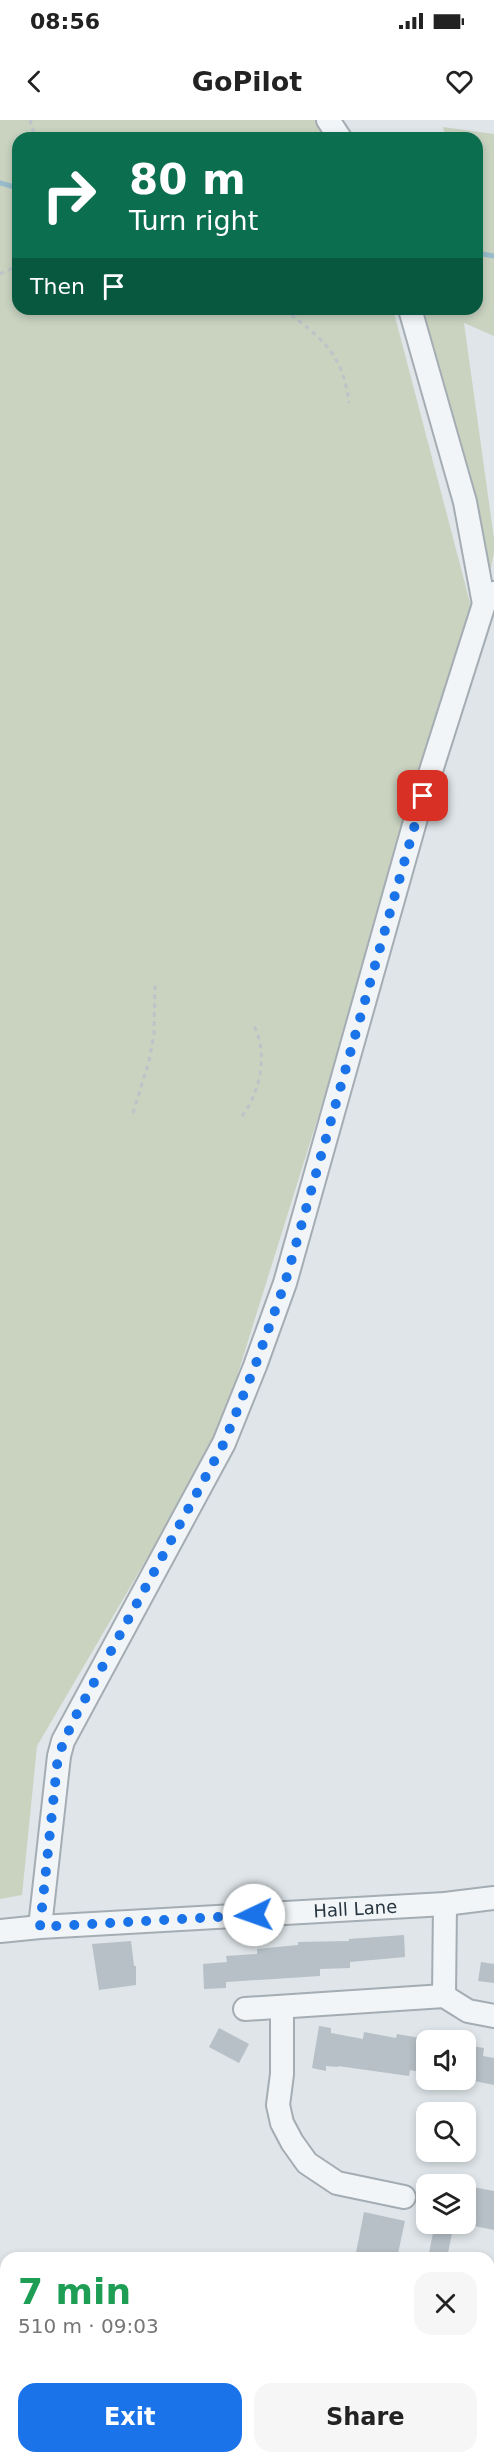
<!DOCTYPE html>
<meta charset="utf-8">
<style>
body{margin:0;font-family:"DejaVu Sans",sans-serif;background:#f6f6f6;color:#222;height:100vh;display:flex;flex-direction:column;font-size:22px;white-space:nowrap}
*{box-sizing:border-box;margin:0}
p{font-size:20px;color:#767676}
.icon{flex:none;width:33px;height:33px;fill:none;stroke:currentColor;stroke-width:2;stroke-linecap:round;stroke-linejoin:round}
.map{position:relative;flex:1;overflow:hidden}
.details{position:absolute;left:0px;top:2132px;width:495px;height:212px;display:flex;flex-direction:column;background:#fff;border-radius:18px 18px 0 0;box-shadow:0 3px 9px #0003}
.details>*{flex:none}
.banner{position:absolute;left:12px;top:12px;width:471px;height:183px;border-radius:18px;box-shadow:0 3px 9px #0003;background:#0b6e4f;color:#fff;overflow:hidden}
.controls{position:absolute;left:416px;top:1910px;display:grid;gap:12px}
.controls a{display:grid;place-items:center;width:60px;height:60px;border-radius:12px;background:#fff;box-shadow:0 3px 9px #0003;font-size:30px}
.pin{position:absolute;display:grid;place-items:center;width:51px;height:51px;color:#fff;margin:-26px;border-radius:12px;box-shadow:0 3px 9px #0006}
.me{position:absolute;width:66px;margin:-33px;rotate:267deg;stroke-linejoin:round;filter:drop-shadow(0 0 4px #0008)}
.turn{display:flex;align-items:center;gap:21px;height:126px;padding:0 18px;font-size:27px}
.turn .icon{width:78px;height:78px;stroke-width:2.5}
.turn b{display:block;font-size:42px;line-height:51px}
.then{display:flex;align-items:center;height:57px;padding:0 18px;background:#0003;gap:12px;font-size:22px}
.round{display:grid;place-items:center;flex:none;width:63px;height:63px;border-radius:18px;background:#f6f6f6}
.head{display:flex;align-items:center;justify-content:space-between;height:102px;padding:0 18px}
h1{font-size:36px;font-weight:600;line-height:45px;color:#1e9e55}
.cta{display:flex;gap:12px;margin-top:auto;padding:12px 18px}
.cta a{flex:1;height:69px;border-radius:18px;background:#1a73e8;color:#fff;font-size:24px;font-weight:600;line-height:69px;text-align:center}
.cta a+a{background:#f6f6f6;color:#222}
.status{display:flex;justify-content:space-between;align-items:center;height:42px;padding:0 30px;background:#fff;direction:ltr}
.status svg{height:16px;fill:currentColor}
header{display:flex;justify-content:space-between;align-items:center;height:78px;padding:0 18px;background:#fff;font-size:27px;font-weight:600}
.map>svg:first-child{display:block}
.green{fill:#c9d3c0}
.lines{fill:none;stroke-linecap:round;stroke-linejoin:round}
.stream{stroke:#99bcca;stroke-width:5}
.building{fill:#b6c0c6}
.minor-casing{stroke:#a4adb3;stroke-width:26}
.path{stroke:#bdc3c8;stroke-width:3;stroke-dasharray:4.5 4.5;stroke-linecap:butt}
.minor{stroke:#f2f5f7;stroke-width:22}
.route{stroke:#1a73e8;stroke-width:10;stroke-dasharray:0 18}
.labels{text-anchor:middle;stroke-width:4.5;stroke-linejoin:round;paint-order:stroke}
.street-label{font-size:18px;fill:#273641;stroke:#eff4f6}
</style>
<div class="status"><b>08:56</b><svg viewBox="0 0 49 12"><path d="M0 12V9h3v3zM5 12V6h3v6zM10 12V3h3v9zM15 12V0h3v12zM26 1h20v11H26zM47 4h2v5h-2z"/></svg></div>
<header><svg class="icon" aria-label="back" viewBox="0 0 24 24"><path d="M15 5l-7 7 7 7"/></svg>GoPilot<svg class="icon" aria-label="heart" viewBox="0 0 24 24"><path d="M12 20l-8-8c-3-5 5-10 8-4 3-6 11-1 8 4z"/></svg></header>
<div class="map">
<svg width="494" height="2342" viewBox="0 0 494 2342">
<rect width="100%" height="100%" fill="#dfe5e9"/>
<path class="green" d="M 0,0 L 327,0 L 335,18 L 18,18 L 18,189 L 393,189 L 474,498 L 218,1317 L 37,1626 L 22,1775 L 0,1779 Z
M 443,7 L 494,14 L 494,216 L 464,203 L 494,419 L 494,432 L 484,484 L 408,189 L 477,189 L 477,18 L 446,18 Z"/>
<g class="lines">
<path class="stream" d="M 0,63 L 18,68
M 477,133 L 494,136"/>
</g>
<path class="building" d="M 404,1815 L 405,1837 L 350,1842 L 350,1848 L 320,1849 L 320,1856 L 226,1862 L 226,1868 L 204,1869 L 203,1844 L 227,1842 L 226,1836 L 257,1834 L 257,1829 L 298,1825 L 298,1822 L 349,1821 L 349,1819 Z
M 131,1821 L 134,1846 L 136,1846 L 136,1865 L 99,1870 L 92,1824 Z
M 481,1842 L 494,1844 L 494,1863 L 478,1861 Z
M 319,1906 L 331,1908 L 331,1913 L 363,1919 L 364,1912 L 396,1918 L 397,1914 L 426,1919 L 426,1953 L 410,1950 L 409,1956 L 338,1946 L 338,1947 L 326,1946 L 326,1951 L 312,1948 Z
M 219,1908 L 249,1924 L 239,1943 L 209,1927 Z
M 465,1925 L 484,1928 L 483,1936 L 494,1938 L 494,1965 L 465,1959 Z
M 467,2066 L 494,2071 L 494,2110 L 465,2104 Z
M 364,2092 L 405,2101 L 397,2138 L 355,2138 Z
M 435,2103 L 454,2103 L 447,2138 L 428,2138 Z"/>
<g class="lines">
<defs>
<g id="minor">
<path d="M 328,0 L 340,18"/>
<path d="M 410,189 L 465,382 L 484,484"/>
<path d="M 40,1807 L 59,1636 L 63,1621 L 224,1323 L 255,1246 L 285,1163 L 416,698 L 484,484 L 494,473"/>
<path id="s1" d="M 0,1811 L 40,1807 L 445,1784 L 494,1778"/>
<path d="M 444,1876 L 445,1784"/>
<path d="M 282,1887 L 282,1954 L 278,1985 L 282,2003 L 292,2022 L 307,2043 L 337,2063 L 404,2077"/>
<path d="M 245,1889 L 444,1876 L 468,1891 L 494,1896"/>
</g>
</defs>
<use href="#minor" class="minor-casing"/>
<path class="path" d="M 31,0 L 30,6 L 39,18
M 0,154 L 18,146
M 284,189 C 322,219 343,233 349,283
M 133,993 L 149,941 L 154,914 L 155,865
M 242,996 C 261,971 268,933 254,906"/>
<use href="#minor" class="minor"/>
</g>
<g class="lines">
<path class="route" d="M 254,1795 L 40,1807 L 58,1636 L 73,1601 L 224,1323 L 255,1246 L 285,1163 L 423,676"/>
</g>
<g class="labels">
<g class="street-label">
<text dy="6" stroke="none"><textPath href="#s1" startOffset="356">Hall Lane</textPath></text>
</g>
</g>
</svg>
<div class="controls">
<a><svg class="icon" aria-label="sound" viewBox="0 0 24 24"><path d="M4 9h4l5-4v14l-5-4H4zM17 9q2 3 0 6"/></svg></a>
<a><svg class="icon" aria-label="search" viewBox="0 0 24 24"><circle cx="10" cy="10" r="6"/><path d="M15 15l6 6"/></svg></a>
<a><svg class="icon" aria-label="layers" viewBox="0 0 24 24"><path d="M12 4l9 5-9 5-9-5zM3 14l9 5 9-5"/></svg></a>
</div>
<div class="pin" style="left:423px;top:676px;background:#d93025"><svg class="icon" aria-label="arrive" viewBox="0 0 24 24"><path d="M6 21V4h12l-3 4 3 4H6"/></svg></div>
<svg class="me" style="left:254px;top:1795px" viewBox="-20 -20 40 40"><circle r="19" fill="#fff"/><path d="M0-13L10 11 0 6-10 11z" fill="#1a73e8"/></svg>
<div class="banner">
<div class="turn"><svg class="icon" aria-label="right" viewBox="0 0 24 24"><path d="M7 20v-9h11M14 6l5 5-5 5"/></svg><div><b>80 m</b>Turn right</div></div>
<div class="then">Then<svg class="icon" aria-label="arrive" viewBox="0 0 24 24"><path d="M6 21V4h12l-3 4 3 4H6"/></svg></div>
</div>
<section class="details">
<div class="head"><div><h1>7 min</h1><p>510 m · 09:03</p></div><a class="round"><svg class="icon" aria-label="close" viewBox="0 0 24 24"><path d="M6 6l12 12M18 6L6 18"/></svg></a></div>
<div class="cta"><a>Exit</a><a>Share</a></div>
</section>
</div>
